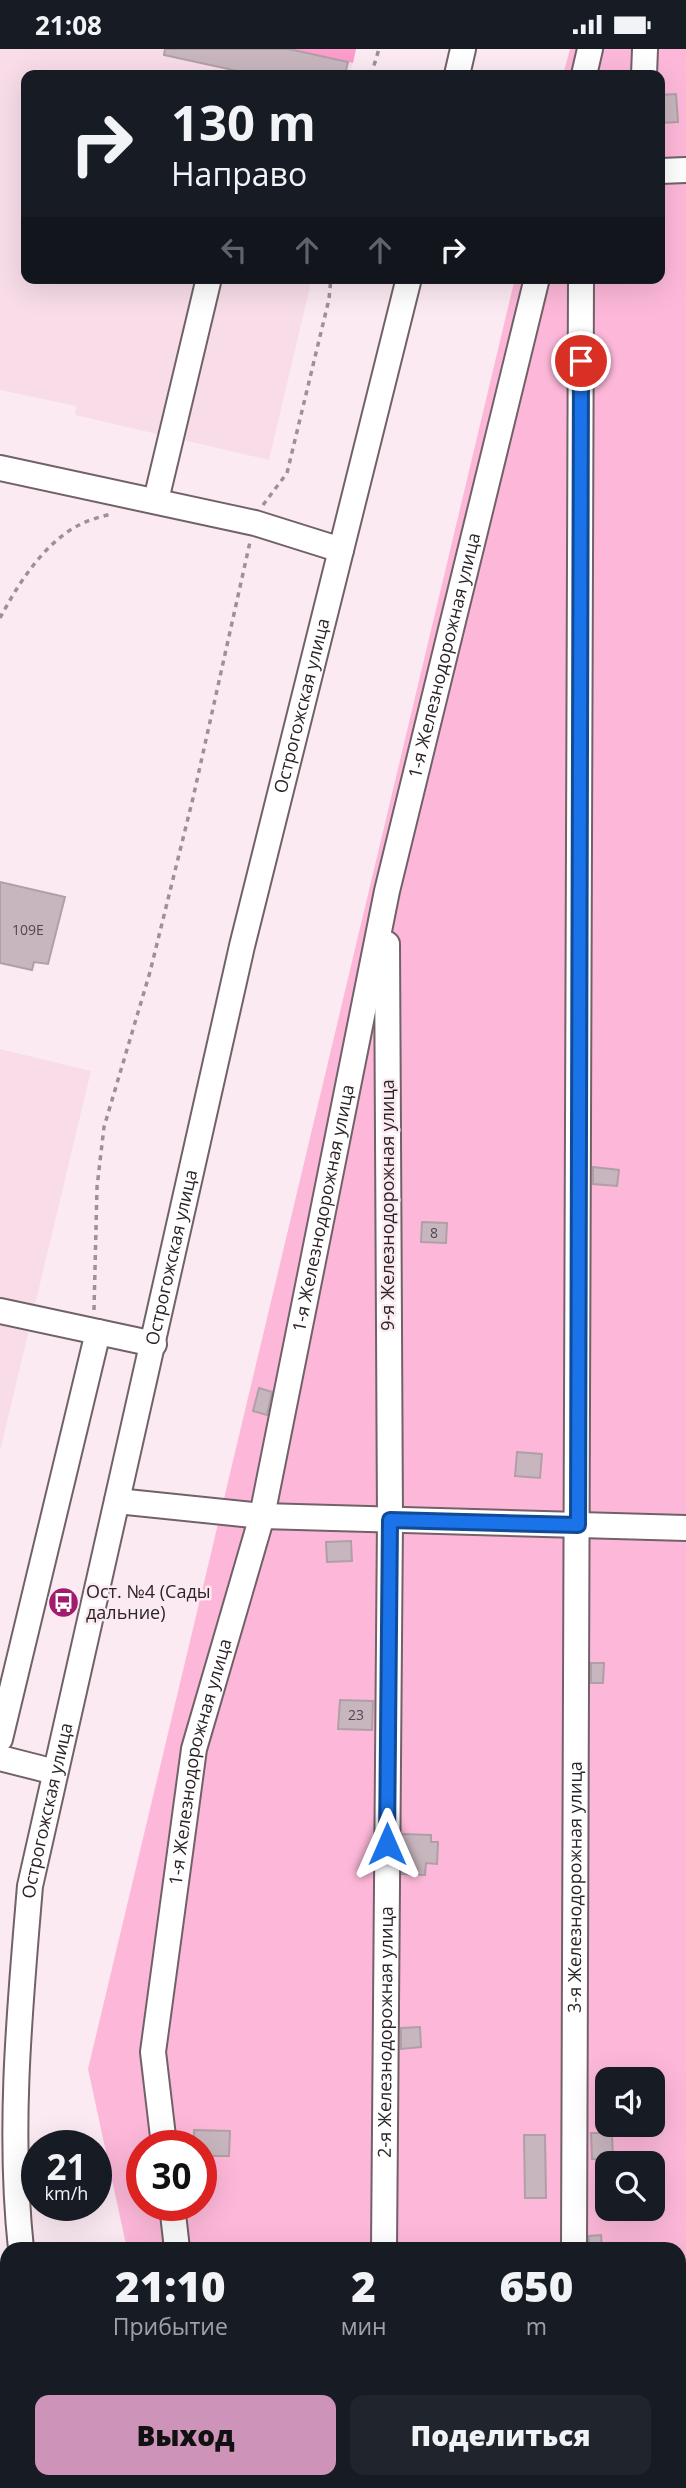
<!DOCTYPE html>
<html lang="ru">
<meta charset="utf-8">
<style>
body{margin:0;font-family:"Open Sans",sans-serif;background:#20242c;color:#f1f3f6;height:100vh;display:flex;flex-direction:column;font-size:26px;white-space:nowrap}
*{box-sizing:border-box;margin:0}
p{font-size:23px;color:#9ea1a6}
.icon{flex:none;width:38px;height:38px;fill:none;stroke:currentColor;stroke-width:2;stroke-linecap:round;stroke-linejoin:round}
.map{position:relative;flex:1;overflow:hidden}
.side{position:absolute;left:0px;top:2193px;width:686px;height:247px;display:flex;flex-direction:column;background:#171b24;border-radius:21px 21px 0 0;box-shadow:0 7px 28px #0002}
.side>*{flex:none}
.top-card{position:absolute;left:21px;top:21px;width:644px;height:214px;border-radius:14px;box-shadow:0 7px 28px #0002;background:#171b24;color:#f1f3f6;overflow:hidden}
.tools{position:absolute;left:595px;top:2018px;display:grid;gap:14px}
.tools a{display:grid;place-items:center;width:70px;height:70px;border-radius:14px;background:#171b24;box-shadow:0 7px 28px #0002;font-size:35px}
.speed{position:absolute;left:21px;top:2081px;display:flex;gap:14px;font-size:35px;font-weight:700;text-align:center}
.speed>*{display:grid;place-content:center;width:91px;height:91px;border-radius:50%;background:#171b24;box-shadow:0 7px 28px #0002;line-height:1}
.speed small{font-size:18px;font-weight:400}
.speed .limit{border:10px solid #d22;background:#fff;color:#111}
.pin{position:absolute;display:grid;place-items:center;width:60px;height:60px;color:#fff;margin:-30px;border:4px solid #fff;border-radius:50%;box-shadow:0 2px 7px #0007}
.me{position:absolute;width:77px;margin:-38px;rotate:0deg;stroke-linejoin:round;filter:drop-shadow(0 0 5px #0008)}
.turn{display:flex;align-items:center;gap:24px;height:147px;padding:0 35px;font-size:32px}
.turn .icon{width:91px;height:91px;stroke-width:2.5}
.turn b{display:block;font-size:49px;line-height:60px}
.lanes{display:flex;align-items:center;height:66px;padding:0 35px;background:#0003;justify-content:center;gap:35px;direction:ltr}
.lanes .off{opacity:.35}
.eta{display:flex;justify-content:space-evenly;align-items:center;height:119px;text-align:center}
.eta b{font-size:42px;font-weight:800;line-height:49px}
.action{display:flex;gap:14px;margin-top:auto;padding:14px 35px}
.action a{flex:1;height:80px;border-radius:14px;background:#cd93b8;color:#111;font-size:28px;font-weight:800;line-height:80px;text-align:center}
.action a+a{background:#20242c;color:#f1f3f6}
.status{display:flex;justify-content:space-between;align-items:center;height:49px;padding:0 35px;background:#171b24;direction:ltr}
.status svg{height:19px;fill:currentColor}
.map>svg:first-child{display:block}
.built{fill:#f8dde9}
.green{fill:#fdb8d9;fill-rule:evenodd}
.forest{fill:#fc9dcc}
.building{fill:#c8b6be;stroke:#b09fa6;stroke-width:2}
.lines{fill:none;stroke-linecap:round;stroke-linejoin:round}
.minor-casing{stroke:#716168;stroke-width:28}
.path{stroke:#9d9096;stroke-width:3.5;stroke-dasharray:5 5;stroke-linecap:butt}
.minor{stroke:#fff;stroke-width:24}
.route-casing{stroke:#114b97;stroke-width:18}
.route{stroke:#1a73e8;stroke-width:12}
.labels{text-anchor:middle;stroke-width:5;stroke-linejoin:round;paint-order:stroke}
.number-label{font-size:14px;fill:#52484d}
.street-label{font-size:18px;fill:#2b2427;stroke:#fceaf2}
.poi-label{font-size:18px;fill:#2b2427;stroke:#fceaf2;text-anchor:start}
</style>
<div class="status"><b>21:08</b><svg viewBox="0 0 49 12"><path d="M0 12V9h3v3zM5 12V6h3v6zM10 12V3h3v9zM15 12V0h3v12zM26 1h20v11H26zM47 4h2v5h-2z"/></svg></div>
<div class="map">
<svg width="686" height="2439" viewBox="0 0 686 2439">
<rect width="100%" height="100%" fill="#fceaf2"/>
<path class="built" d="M 0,0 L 356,0 L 350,26 L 26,26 L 26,229 L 312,229 L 269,411 L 75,366 L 76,357 L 0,341 Z
M 0,1000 L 91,1022 L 0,1402 Z"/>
<path class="green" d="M 570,0 L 686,0 L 686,2439 L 178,2439 L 177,2433 L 679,2432 L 679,2200 L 127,2200 L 88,2020 L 515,229 L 660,229 L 660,26 L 563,26 ZM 607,2030 L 653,2030 L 653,2076 L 607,2076 ZM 142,2096 L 201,2096 L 201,2156 L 142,2156 ZM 607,2114 L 653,2114 L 653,2160 L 607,2160 Z"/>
<path class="forest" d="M 290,0 L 356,0 L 353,14 Z"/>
<path class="building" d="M 165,0 L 289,0 L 348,13 L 345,26 L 256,26 L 164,6 Z
M 676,45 L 678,73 L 660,74 L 660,46 Z
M 0,833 L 65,848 L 48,915 L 34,913 L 32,921 L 0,914 Z
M 593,1118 L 619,1121 L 617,1137 L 593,1135 Z
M 422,1173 L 447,1174 L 446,1194 L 421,1193 Z
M 259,1339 L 272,1343 L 267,1366 L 253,1362 Z
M 517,1403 L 542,1405 L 540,1429 L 515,1427 Z
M 351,1492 L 352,1512 L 327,1513 L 326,1493 Z
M 591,1614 L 604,1614 L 603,1634 L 591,1634 Z
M 340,1651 L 373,1652 L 372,1681 L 338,1680 Z
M 402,1785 L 431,1786 L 431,1793 L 438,1793 L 437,1815 L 426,1814 L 425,1826 L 402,1825 Z
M 420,1978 L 421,1998 L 401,2000 L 401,1979 Z
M 194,2081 L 230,2082 L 229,2107 L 201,2107 L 201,2096 L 194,2096 Z
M 591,2084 L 612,2084 L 613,2110 L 592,2110 Z
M 524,2086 L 545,2086 L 546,2149 L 525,2149 Z
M 601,2186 L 602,2200 L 589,2200 L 589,2187 Z"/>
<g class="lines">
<defs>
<g id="minor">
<path d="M 457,26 L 463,0"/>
<path d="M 584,26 L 590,0"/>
<path d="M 644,26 L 645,0"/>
<path d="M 660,122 L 686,121"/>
<path d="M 0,419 L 255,474 L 341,501"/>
<path d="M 156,451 L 209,229"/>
<path d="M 0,1262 L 154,1295"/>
<path d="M 117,1452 L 262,1467 L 686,1479"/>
<path d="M 0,1690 L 98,1283"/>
<path d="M 0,1709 L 55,1723"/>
<path id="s1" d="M 164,2096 L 153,2003 L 194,1700 L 262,1467 L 387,842 L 537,229"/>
<path d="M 172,2156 L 177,2200"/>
<path id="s2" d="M 21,2200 C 8,2079 20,1957 30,1837 L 242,897 L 409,229"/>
<path id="s3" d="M 384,2200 L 390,1471 L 387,895"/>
<path id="s4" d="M 574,2200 L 581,229"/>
<path d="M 62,2432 L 64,2439"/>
<path d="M 217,2432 L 219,2439"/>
<path d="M 383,2439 L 383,2432"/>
<path d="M 573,2439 L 573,2432"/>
</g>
</defs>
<use href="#minor" class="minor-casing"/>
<path class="path" d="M 371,26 L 379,0
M 263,456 L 287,424 L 329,250 L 331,229
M 0,569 C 18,535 44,494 79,476 C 88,471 100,468 111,465
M 94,1261 L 97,1138 L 104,1078 L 150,923 L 193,749 L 250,493"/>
<use href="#minor" class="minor"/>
</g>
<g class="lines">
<defs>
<path id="route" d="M 387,1795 L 390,1471 L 578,1476 L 581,312"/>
</defs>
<use href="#route" class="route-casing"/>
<use href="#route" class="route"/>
</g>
<defs>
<symbol id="bus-disc" viewBox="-11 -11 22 22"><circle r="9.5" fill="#a01d6d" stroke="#fceaf2"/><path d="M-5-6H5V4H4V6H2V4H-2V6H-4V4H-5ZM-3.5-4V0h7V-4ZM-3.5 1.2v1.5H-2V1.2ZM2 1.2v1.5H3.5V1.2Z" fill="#fff"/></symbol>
</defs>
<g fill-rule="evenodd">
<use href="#bus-disc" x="46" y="1536" width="35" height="35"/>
</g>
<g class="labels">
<g class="number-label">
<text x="28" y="886">109Е</text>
<text x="434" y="1189">8</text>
<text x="356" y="1671">23</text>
</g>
<g class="street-label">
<text dy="6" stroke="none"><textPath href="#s1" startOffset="1522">1-я Железнодорожная улица</textPath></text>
<text dy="6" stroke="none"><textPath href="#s2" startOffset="1575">Острогожская улица</textPath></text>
<text transform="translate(388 1156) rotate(-90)" y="6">9-я Железнодорожная улица</text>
<text dy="6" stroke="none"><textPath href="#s1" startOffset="956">1-я Железнодорожная улица</textPath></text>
<text dy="6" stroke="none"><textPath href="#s2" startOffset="1008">Острогожская улица</textPath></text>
<text dy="6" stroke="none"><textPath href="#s1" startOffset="388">1-я Железнодорожная улица</textPath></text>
<text dy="6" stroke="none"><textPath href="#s2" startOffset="441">Острогожская улица</textPath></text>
<text dy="6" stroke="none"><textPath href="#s4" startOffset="362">3-я Железнодорожная улица</textPath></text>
<text dy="6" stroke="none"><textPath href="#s3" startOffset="217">2-я Железнодорожная улица</textPath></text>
</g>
<g class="poi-label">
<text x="86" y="1549">Ост. №4 (Сады<tspan x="86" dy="21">дальние)</tspan></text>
</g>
</g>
</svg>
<div class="tools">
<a><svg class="icon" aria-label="sound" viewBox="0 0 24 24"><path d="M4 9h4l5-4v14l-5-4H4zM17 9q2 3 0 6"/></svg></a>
<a><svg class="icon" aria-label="search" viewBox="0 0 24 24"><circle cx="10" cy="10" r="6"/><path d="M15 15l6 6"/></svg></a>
</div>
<div class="speed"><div>21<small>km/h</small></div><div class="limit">30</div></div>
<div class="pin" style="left:581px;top:312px;background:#d93025"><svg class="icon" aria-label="arrive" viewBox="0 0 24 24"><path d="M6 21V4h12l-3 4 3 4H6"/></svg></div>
<svg class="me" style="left:387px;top:1795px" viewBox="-20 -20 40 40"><path d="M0-17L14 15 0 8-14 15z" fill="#1a73e8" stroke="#fff" stroke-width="4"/></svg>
<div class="top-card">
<div class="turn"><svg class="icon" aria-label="right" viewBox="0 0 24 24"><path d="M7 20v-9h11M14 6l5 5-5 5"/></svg><div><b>130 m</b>Направо</div></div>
<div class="lanes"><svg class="icon off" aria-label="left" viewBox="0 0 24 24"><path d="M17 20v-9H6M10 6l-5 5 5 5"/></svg><svg class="icon off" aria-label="ahead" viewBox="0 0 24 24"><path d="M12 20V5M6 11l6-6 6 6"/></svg><svg class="icon off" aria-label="ahead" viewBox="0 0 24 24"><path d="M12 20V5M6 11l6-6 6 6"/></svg><svg class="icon" aria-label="right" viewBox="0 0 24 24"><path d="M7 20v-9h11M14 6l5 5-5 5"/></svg></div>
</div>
<section class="side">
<div class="eta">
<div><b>21:10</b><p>Прибытие</p></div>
<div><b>2</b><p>мин</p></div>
<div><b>650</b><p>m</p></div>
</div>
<div class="action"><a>Выход</a><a>Поделиться</a></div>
</section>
</div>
